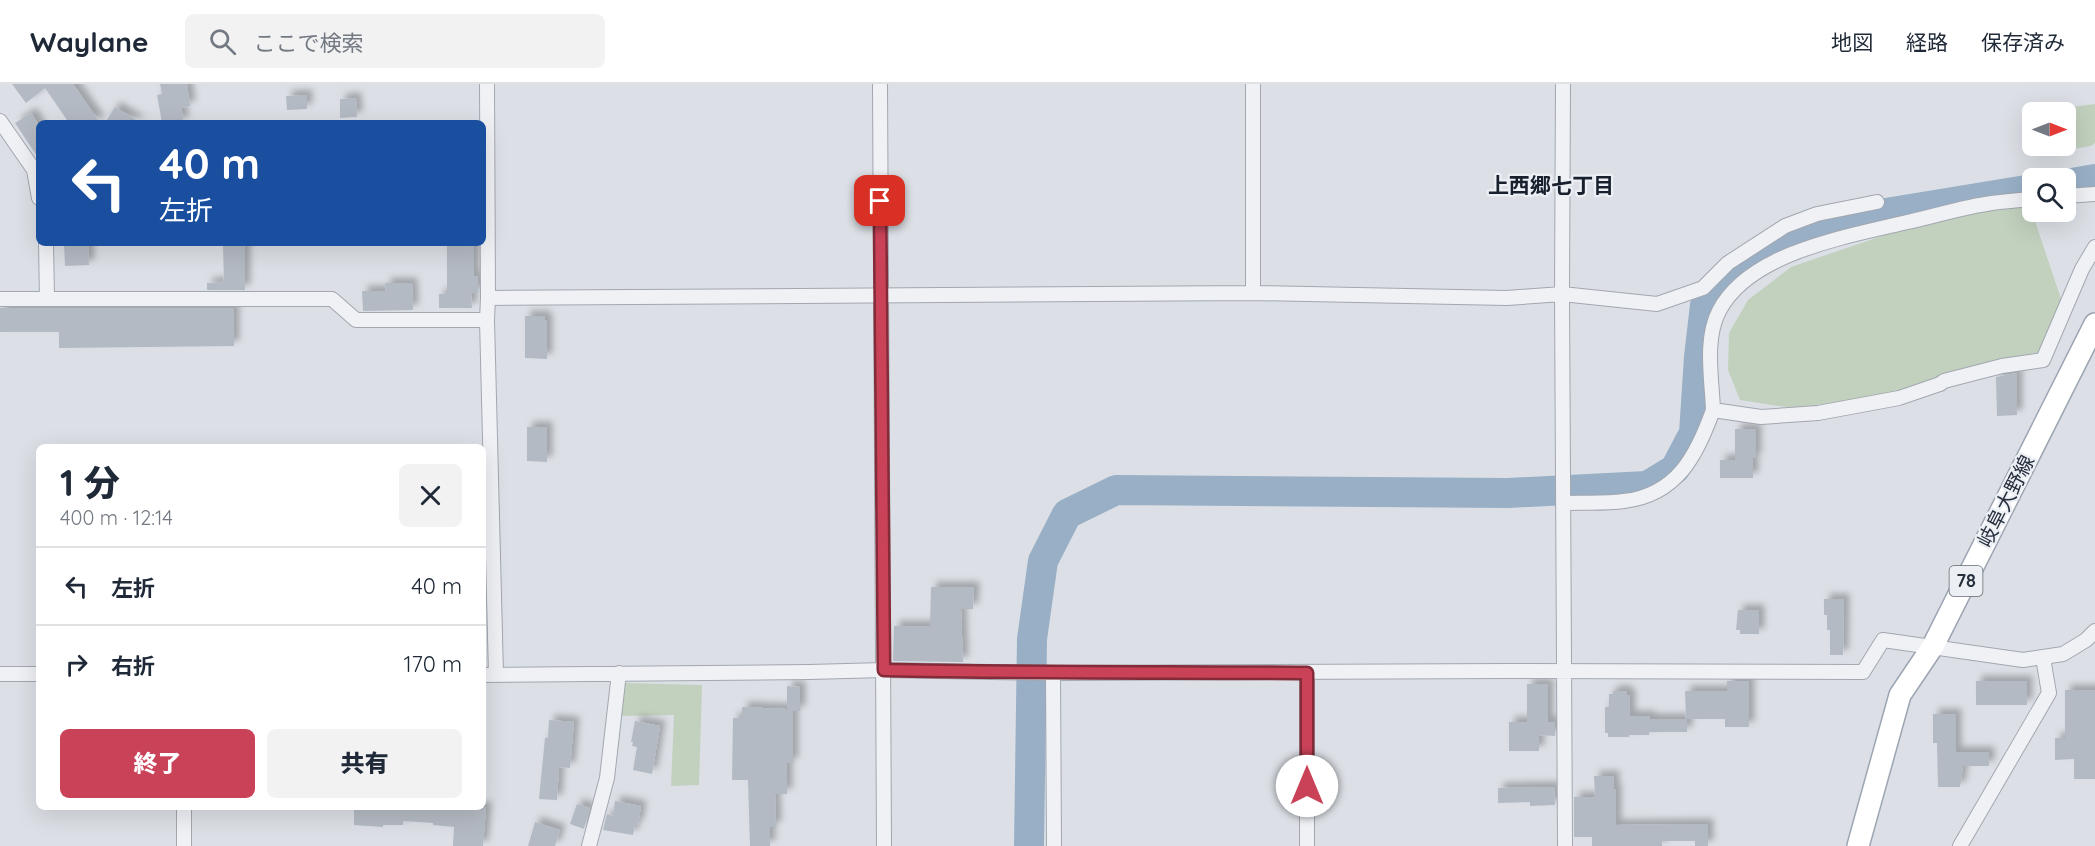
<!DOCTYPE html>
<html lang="ja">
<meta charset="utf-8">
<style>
body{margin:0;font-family:Quicksand,"Noto Sans JP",sans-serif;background:#f2f2f3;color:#1f2937;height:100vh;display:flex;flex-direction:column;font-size:22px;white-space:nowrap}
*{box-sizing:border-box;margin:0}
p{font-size:20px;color:#747a83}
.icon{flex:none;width:33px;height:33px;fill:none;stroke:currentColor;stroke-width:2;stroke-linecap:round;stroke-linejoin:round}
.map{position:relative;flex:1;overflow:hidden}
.drawer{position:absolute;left:36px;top:360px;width:450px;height:366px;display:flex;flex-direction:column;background:#fff;border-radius:9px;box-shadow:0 6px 24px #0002}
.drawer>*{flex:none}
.hud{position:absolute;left:36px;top:36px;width:450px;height:126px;border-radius:9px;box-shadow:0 6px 24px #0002;background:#1a4fa0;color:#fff;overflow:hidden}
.needle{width:39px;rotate:90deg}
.tools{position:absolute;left:2022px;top:18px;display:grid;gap:12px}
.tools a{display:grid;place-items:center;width:54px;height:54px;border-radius:9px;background:#fff;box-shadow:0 6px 24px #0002;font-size:30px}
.pin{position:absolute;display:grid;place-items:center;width:51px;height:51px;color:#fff;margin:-26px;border-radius:12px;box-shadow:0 3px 9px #0006}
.me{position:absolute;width:66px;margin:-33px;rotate:0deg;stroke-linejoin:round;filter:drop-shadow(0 0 4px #0008)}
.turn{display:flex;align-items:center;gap:21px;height:126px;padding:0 24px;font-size:27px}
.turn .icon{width:78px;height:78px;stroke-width:2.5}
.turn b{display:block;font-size:42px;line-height:51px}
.round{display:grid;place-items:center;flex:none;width:63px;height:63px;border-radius:9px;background:#f2f2f3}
.head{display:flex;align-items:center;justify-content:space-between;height:102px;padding:0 24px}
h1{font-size:36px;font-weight:800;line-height:45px}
.cta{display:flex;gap:12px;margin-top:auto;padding:12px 24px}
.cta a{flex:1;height:69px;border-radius:9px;background:#ca4258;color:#fff;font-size:24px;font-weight:800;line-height:69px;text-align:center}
.cta a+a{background:#f2f2f3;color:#1f2937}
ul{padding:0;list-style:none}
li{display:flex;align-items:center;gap:18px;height:78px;padding:0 24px;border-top:2px solid #e0e1e3}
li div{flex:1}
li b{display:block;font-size:22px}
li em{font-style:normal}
header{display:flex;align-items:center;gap:36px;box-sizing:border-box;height:84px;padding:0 30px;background:#fff;border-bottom:2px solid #e0e1e3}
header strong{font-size:28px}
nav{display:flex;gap:33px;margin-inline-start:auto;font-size:21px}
.search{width:420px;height:54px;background:#f2f2f3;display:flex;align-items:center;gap:15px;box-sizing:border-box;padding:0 21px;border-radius:9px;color:#747a83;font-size:22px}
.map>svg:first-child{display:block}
.green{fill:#c2d0be}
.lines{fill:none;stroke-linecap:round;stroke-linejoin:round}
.river{stroke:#98afc6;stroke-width:30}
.building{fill:#b4bac3;filter:url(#shadow)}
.minor-casing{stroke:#a2a7b0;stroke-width:16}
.primary-casing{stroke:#9ca5b2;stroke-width:24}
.minor{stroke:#eff1f5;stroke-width:14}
.primary{stroke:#fff;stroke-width:21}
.route-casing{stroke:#832b39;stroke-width:15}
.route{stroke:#ca4258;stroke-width:10}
.labels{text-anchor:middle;stroke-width:4.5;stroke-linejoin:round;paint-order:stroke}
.shield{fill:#eceff4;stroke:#616973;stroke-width:1.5}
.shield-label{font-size:18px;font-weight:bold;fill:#262f3c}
.street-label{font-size:20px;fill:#262f3c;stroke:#eceff4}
.neighbourhood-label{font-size:21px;font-weight:bold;fill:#19202d;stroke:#eceff4}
</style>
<header>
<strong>Waylane</strong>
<div class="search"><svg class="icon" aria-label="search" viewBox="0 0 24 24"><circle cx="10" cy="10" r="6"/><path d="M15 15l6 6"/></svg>ここで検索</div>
<nav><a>地図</a><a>経路</a><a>保存済み</a></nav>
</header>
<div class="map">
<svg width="2095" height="762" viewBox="0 0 2095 762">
<defs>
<filter id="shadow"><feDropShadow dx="5.5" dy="-5.5" stdDeviation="3" flood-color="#0004"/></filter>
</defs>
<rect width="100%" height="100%" fill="#dce0e6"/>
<path class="green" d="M 2095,20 L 2095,59 L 2091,62 L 2056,68 L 2055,62 L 2066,62 L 2066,50 L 2072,46 L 2072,23 Z
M 2011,121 L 2030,122 L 2067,233 L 2049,266 L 1969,284 L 1896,311 L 1792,324 L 1740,316 L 1728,286 L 1729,249 L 1748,216 L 1791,183 L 1914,141 Z
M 623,599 L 702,601 L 699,701 L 671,702 L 674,631 L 620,632 Z"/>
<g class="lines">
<path class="river" d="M 2066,100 L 2095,95
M 1029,762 L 1032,555 L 1043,477 L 1067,430 L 1116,406 L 1508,409 L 1647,402 L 1675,385 L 1694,349 L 1699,273 L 1705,221 L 1749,176 L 1808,149 L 1880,130 L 2032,105"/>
</g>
<path class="building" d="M 12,0 L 73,0 L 100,39 L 69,39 L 45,4 L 26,19 Z
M 160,0 L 187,0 L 190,22 L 181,24 L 184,39 L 162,39 L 157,11 L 162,10 Z
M 307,11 L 307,25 L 287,26 L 286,12 Z
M 356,14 L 357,33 L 340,34 L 340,15 Z
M 115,23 L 141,39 L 105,39 Z
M 31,29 L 39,41 L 39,75 L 15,39 Z
M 64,159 L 88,159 L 89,181 L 65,182 Z
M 447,159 L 474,159 L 474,192 L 478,192 L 478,209 L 471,209 L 472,224 L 439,224 L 439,210 L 447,210 Z
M 223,160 L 245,160 L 245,206 L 207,206 L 207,199 L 224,198 Z
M 385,199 L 412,199 L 413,226 L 363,227 L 362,207 L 386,207 Z
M 0,224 L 234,224 L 234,262 L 59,264 L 59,248 L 0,248 Z
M 525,232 L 545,232 L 545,236 L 547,236 L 547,275 L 525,274 Z
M 2017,289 L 2017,331 L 1997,332 L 1996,293 Z
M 527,343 L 547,343 L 547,378 L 527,377 Z
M 1735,345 L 1756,345 L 1756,374 L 1753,374 L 1753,394 L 1720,394 L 1720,376 L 1735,376 Z
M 931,503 L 974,503 L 973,525 L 961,525 L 963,578 L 893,577 L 894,542 L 930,542 Z
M 1824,515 L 1844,515 L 1843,571 L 1830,571 L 1830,546 L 1827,546 L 1827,531 L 1824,531 Z
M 1738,526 L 1759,526 L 1759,550 L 1740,550 L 1740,546 L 1736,546 Z
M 1727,597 L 1749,597 L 1749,643 L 1725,643 L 1725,635 L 1687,635 L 1687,648 L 1649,648 L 1649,651 L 1629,651 L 1629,653 L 1608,653 L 1608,649 L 1605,649 L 1605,623 L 1609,623 L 1609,610 L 1613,610 L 1613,607 L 1627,607 L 1627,611 L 1630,611 L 1630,632 L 1650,632 L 1649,635 L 1686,635 L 1685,607 L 1727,607 Z
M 1976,597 L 2027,597 L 2027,621 L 1976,621 Z
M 1527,600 L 1548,600 L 1548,638 L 1555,638 L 1555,652 L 1539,651 L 1539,667 L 1509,667 L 1509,638 L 1527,638 Z
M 787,602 L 800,603 L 800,627 L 793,627 L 793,679 L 787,679 L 787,710 L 775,710 L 776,743 L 770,743 L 770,762 L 750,762 L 748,696 L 732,696 L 733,634 L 742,634 L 742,623 L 787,625 Z
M 2065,606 L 2095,606 L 2095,695 L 2074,695 L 2074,675 L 2055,676 L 2055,654 L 2065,654 Z
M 1933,630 L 1956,630 L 1956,668 L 1989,668 L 1989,682 L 1963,682 L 1960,703 L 1938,703 L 1937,659 L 1933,659 Z
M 549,636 L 574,638 L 570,684 L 559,683 L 557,716 L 539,715 L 545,654 L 548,654 Z
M 635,637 L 660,642 L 652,690 L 633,686 L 637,663 L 632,662 L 633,658 L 631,658 Z
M 1594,692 L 1614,692 L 1614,705 L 1616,705 L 1616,741 L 1708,740 L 1708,762 L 1695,762 L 1695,757 L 1662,757 L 1662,762 L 1592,762 L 1592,753 L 1574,753 L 1574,713 L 1595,713 Z
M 1554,703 L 1555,721 L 1530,722 L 1530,718 L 1498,719 L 1498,704 Z
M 615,717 L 641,722 L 638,741 L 635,740 L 633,751 L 603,746 L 607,730 L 613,732 Z
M 577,720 L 590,724 L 584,745 L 570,740 Z
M 354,723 L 486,723 L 483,762 L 453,762 L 454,743 L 433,741 L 433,739 L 403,737 L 403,741 L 383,741 L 383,743 L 354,741 Z
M 535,738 L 560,746 L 555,762 L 528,762 Z"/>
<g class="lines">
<defs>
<path id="minor" d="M 487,0 L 488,214 L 487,236 L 496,591
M 880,0 L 884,762
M 1253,0 L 1253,209
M 1563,0 L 1562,210 L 1565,762
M 0,37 L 34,86 L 39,114
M 2066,112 L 2095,110
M 2032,115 C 2019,116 2005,117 1992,119 C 1962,123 1932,133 1903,139 C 1845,153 1749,169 1719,227 C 1704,256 1712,295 1713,326 L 1761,333 L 1818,329 L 1899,314 L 1940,300 L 1944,297 L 2002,282 L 2043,276 L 2082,185 L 2095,163
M 46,159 L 47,214
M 488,214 L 1253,209 L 1507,214 L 1562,210 L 1657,220 L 1703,204 L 1728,179 L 1785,142 L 1817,130 L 1877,118
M 0,215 L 332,215 L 356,236 L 487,236
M 1563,419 C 1583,418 1604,420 1624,417 C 1677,411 1697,371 1713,326
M 1053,589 L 1054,762
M 1307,589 L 1307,762
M 0,590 L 39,590
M 483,591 L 809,588 L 884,586 L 1053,589 L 1509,587 L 1863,588 L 1883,556 L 2023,576 L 2063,570 L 2086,556 L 2095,547
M 184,723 L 184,762
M 589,762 L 607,694 L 619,589
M 1960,762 L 2049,609 L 2043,574"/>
<path id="primary" d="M 1858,762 L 1900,611 L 1933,562 L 2095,240"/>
</defs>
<use href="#minor" class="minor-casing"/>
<use href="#primary" class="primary-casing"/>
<use href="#minor" class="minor"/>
<use href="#primary" class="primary"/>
</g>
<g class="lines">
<defs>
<path id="route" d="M 880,117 L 884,586 C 1025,589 1166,588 1307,589 L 1307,702"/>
</defs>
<use href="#route" class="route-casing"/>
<use href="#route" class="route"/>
</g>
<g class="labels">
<rect class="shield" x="1949.5" y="482" width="33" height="30" rx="4.5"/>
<g class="shield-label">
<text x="1966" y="503">78</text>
</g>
<g class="street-label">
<text transform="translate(2006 417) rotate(-63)" y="7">岐阜大野線</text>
</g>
<g class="neighbourhood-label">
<text x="1551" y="109">上西郷七丁目</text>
</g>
</g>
</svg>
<div class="tools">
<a><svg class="needle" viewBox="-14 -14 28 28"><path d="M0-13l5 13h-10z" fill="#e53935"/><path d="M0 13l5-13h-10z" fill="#747a83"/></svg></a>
<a><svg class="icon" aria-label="search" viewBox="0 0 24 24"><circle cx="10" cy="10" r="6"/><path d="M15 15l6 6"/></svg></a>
</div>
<div class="pin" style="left:880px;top:117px;background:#d93025"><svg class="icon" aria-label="arrive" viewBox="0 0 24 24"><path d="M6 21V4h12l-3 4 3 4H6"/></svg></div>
<svg class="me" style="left:1307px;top:702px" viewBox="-20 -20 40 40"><circle r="19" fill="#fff"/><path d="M0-13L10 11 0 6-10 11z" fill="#ca4258"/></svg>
<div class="hud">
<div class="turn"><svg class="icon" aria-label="left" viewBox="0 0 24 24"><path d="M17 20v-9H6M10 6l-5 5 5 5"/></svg><div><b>40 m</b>左折</div></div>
</div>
<section class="drawer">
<div class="head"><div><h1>1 分</h1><p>400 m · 12:14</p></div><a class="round"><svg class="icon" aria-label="close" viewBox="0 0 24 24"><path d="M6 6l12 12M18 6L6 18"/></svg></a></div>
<ul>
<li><svg class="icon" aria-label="left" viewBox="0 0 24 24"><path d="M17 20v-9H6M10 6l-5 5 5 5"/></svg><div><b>左折</b></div><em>40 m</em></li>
<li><svg class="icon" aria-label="right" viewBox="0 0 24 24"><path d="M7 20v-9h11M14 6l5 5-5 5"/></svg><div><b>右折</b></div><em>170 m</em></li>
</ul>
<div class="cta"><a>終了</a><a>共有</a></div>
</section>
</div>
